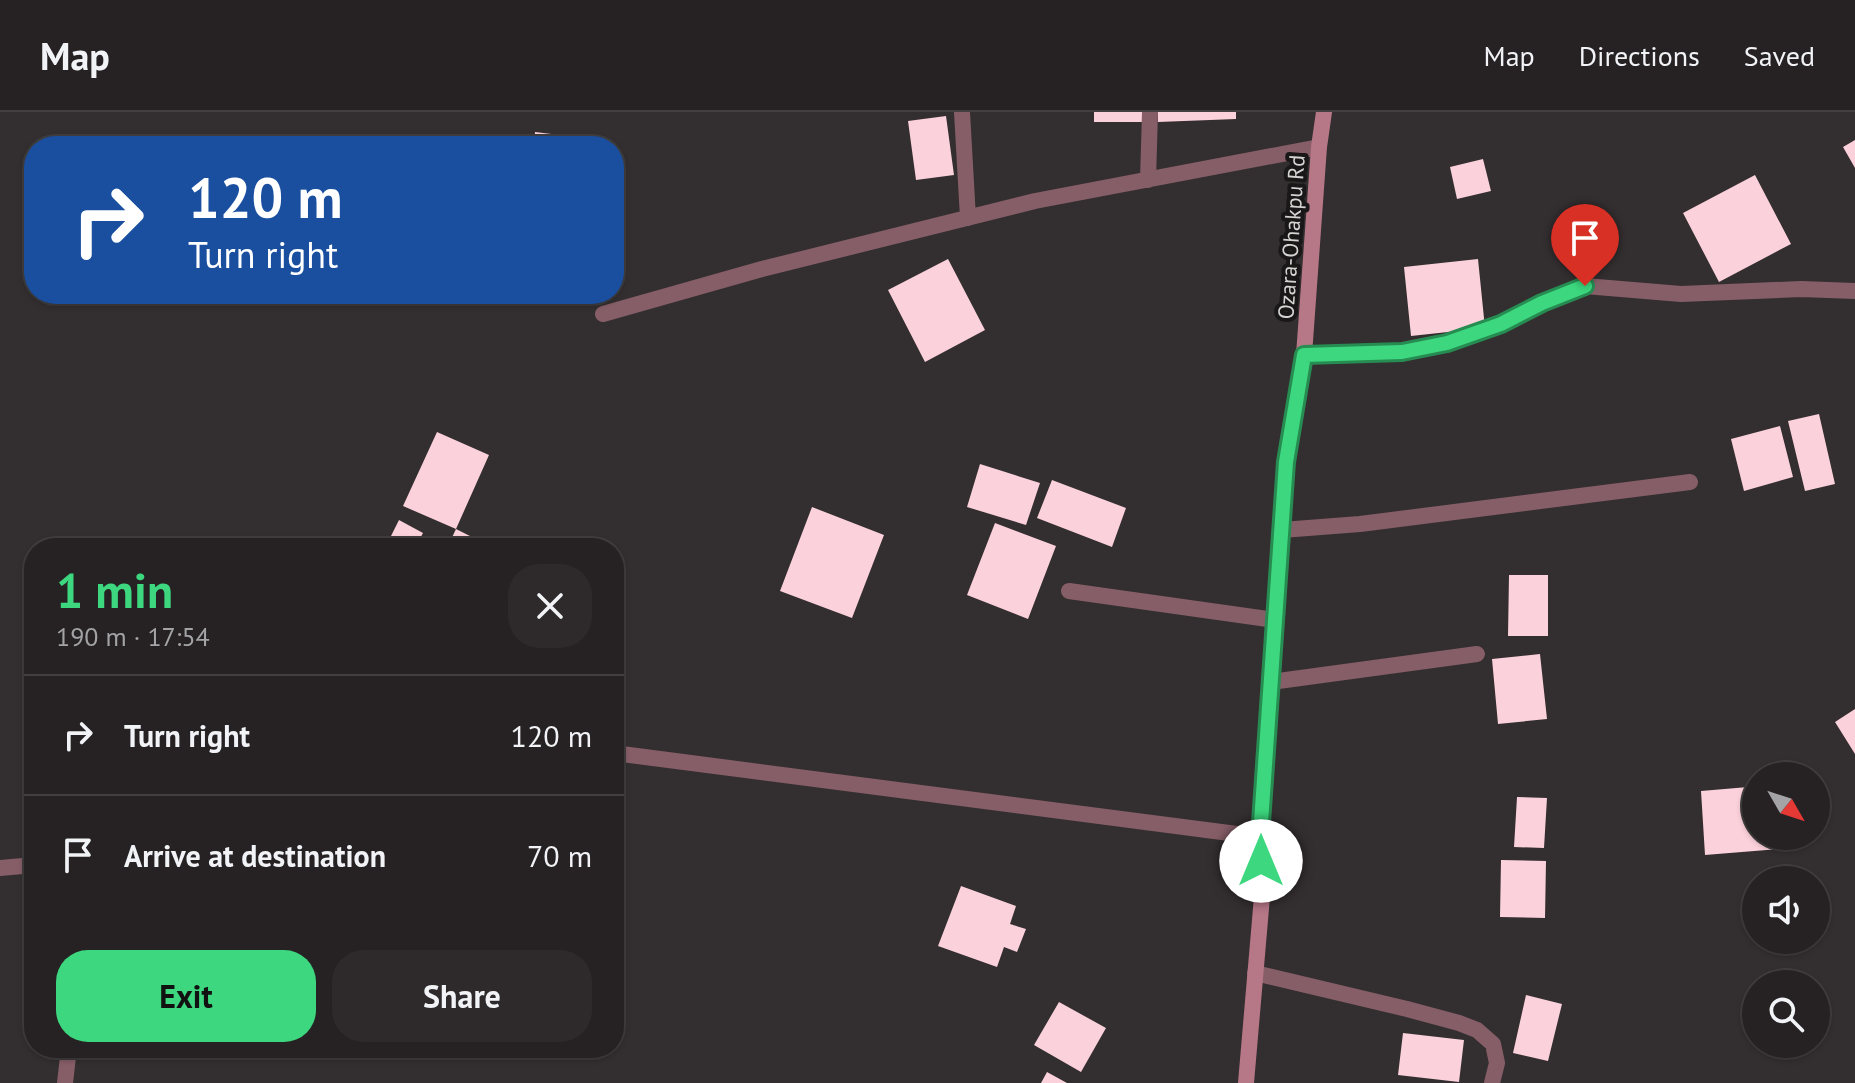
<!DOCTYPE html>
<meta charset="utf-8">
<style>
body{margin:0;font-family:"PT Sans",sans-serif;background:#2e2a2b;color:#f1f3f6;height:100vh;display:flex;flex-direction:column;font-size:30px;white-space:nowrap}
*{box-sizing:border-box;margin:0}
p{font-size:26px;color:#a4a4a6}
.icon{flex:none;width:44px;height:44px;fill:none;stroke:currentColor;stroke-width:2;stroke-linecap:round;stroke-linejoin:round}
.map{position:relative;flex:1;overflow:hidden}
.side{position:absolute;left:24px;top:426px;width:600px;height:520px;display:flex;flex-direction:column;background:#262223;border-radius:32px;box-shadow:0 2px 6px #0004,0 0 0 2px #423f41}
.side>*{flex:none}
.banner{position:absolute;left:24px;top:24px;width:600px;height:168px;border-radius:32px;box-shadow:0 2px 6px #0004,0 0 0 2px #423f41;background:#1a4fa0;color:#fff;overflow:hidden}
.needle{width:52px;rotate:129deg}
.controls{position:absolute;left:1742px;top:650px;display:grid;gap:16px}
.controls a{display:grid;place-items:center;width:88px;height:88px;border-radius:50%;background:#262223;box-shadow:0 2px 6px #0004,0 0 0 2px #423f41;font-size:40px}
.pin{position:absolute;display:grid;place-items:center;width:68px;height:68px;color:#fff;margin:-82px -34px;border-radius:50% 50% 50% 0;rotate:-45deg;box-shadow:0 0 8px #0007}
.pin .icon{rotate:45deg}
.me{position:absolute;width:88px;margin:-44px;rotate:0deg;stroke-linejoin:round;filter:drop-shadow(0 0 6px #0008)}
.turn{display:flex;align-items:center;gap:28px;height:168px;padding:0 32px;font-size:36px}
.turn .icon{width:104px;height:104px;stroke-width:2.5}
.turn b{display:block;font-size:56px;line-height:68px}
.round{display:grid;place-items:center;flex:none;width:84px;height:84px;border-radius:32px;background:#2e2a2b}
.headline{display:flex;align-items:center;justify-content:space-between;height:136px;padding:0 32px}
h1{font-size:48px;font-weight:600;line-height:60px;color:#3cd77e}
.action{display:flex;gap:16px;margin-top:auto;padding:16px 32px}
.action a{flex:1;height:92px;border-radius:32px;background:#3cd77e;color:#111;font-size:32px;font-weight:600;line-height:92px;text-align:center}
.action a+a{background:#2e2a2b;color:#f1f3f6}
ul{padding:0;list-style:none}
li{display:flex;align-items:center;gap:24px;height:120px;padding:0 32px;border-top:2px solid #423f41}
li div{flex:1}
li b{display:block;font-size:30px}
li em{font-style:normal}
header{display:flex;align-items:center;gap:48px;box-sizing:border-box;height:112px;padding:0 40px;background:#262223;border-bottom:2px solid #423f41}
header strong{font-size:38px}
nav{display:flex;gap:44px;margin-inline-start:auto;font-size:28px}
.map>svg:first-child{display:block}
.building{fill:#fbd1db}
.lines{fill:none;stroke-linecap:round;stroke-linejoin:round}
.service{stroke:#865e68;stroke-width:16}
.minor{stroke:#865e68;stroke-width:16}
.secondary{stroke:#b67787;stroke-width:16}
.route-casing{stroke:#278c52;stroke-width:20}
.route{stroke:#3cd77e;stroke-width:14}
.labels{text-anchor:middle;stroke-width:8;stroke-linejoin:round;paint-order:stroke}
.street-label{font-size:22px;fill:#d6d3d3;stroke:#191717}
</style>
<header>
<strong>Map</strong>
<nav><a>Map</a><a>Directions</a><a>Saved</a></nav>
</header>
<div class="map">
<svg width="1855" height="971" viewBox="0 0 1855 971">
<rect width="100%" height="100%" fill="#332e2f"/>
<path class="building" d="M 1094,0 L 1143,0 L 1143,10 L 1094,10 Z
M 1158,0 L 1236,0 L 1236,7 L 1158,10 Z
M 946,4 L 954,63 L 916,68 L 908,9 Z
M 535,20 L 593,27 L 592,34 L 534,34 Z
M 1855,28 L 1855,56 L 1843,35 Z
M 1483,47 L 1491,79 L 1457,87 L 1450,55 Z
M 1755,63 L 1791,132 L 1719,170 L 1683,101 Z
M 948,147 L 985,218 L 925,250 L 888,178 Z
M 1478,147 L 1485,216 L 1411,224 L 1404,155 Z
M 1819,302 L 1835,372 L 1805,379 L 1788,309 Z
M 1780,314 L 1793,365 L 1744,379 L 1731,327 Z
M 437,320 L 489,343 L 456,417 L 476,427 L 472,436 L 447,436 L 456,417 L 403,394 Z
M 980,352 L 1040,371 L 1026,413 L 967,395 Z
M 1052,368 L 1126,396 L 1112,435 L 1037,406 Z
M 812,395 L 884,423 L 852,506 L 780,479 Z
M 399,408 L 423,421 L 415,436 L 385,436 Z
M 995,411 L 1056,434 L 1028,507 L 967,483 Z
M 1509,463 L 1548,463 L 1548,524 L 1508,524 Z
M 1540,542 L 1547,607 L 1498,612 L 1492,547 Z
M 1855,597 L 1855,642 L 1835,610 Z
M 1748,675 L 1750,697 L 1756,696 L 1756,724 L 1779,724 L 1779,737 L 1705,743 L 1701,679 Z
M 1517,685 L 1547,686 L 1544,736 L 1514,735 Z
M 1501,748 L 1546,749 L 1545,806 L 1500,805 Z
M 961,774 L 1016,794 L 1010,812 L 1026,817 L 1017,840 L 1004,835 L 997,855 L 938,834 Z
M 1526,883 L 1562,892 L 1548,949 L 1513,941 Z
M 1059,890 L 1106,916 L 1081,960 L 1034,933 Z
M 1403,921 L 1464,928 L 1459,970 L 1398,963 Z
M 1047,960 L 1067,971 L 1041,971 Z"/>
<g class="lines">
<path class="service" d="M 1271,570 L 1477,542"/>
<path class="minor" d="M 962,0 L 968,106
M 1148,68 L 1150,0
M 603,202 L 762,157 L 1035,89 L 1319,35
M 1304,243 L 1402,240 L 1447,231 L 1501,212 L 1542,191 L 1585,174 L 1681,182 L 1801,177 L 1855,179
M 1282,418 L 1360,412 L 1690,370
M 1069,479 L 1275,508
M 614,641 L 1260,725
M 0,756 L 34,753
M 1255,861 L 1407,897 L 1459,911 L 1477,918 L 1493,932 L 1497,951 L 1492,971
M 65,971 L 69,936"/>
<path class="secondary" d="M 1246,971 L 1263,773 L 1260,725 L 1286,350 L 1304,243 L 1319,35 L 1324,0"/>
</g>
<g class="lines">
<defs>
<path id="route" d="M 1261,749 L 1260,725 L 1286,350 L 1304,243 L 1402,240 L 1447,231 L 1501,212 L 1542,191 L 1585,174"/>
</defs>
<use href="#route" class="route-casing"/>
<use href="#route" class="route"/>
</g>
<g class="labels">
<g class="street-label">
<text transform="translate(1291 125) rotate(-86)" y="8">Ozara-Ohakpu Rd</text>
</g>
</g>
</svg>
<div class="controls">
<a><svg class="needle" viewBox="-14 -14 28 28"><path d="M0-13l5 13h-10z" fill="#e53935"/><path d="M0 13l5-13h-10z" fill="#a4a4a6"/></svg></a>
<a><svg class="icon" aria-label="sound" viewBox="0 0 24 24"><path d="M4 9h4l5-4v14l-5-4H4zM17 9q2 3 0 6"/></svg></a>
<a><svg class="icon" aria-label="search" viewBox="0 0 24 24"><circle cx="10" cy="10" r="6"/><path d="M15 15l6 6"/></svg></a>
</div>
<div class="pin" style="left:1585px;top:174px;background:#d93025"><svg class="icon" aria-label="arrive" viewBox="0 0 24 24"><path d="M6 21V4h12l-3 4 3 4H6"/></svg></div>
<svg class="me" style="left:1261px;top:749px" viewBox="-20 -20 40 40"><circle r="19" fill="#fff"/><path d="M0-13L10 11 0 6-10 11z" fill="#3cd77e"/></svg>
<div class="banner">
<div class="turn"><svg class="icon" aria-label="right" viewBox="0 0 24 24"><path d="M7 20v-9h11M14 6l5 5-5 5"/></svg><div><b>120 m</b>Turn right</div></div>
</div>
<section class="side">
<div class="headline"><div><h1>1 min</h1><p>190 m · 17:54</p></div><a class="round"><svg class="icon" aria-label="close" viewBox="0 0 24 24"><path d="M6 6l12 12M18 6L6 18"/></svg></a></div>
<ul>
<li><svg class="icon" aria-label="right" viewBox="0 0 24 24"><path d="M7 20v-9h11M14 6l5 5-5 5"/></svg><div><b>Turn right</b></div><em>120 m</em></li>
<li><svg class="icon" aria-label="arrive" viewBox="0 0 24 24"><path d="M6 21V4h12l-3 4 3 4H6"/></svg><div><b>Arrive at destination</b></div><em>70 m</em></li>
</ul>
<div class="action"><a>Exit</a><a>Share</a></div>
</section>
</div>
